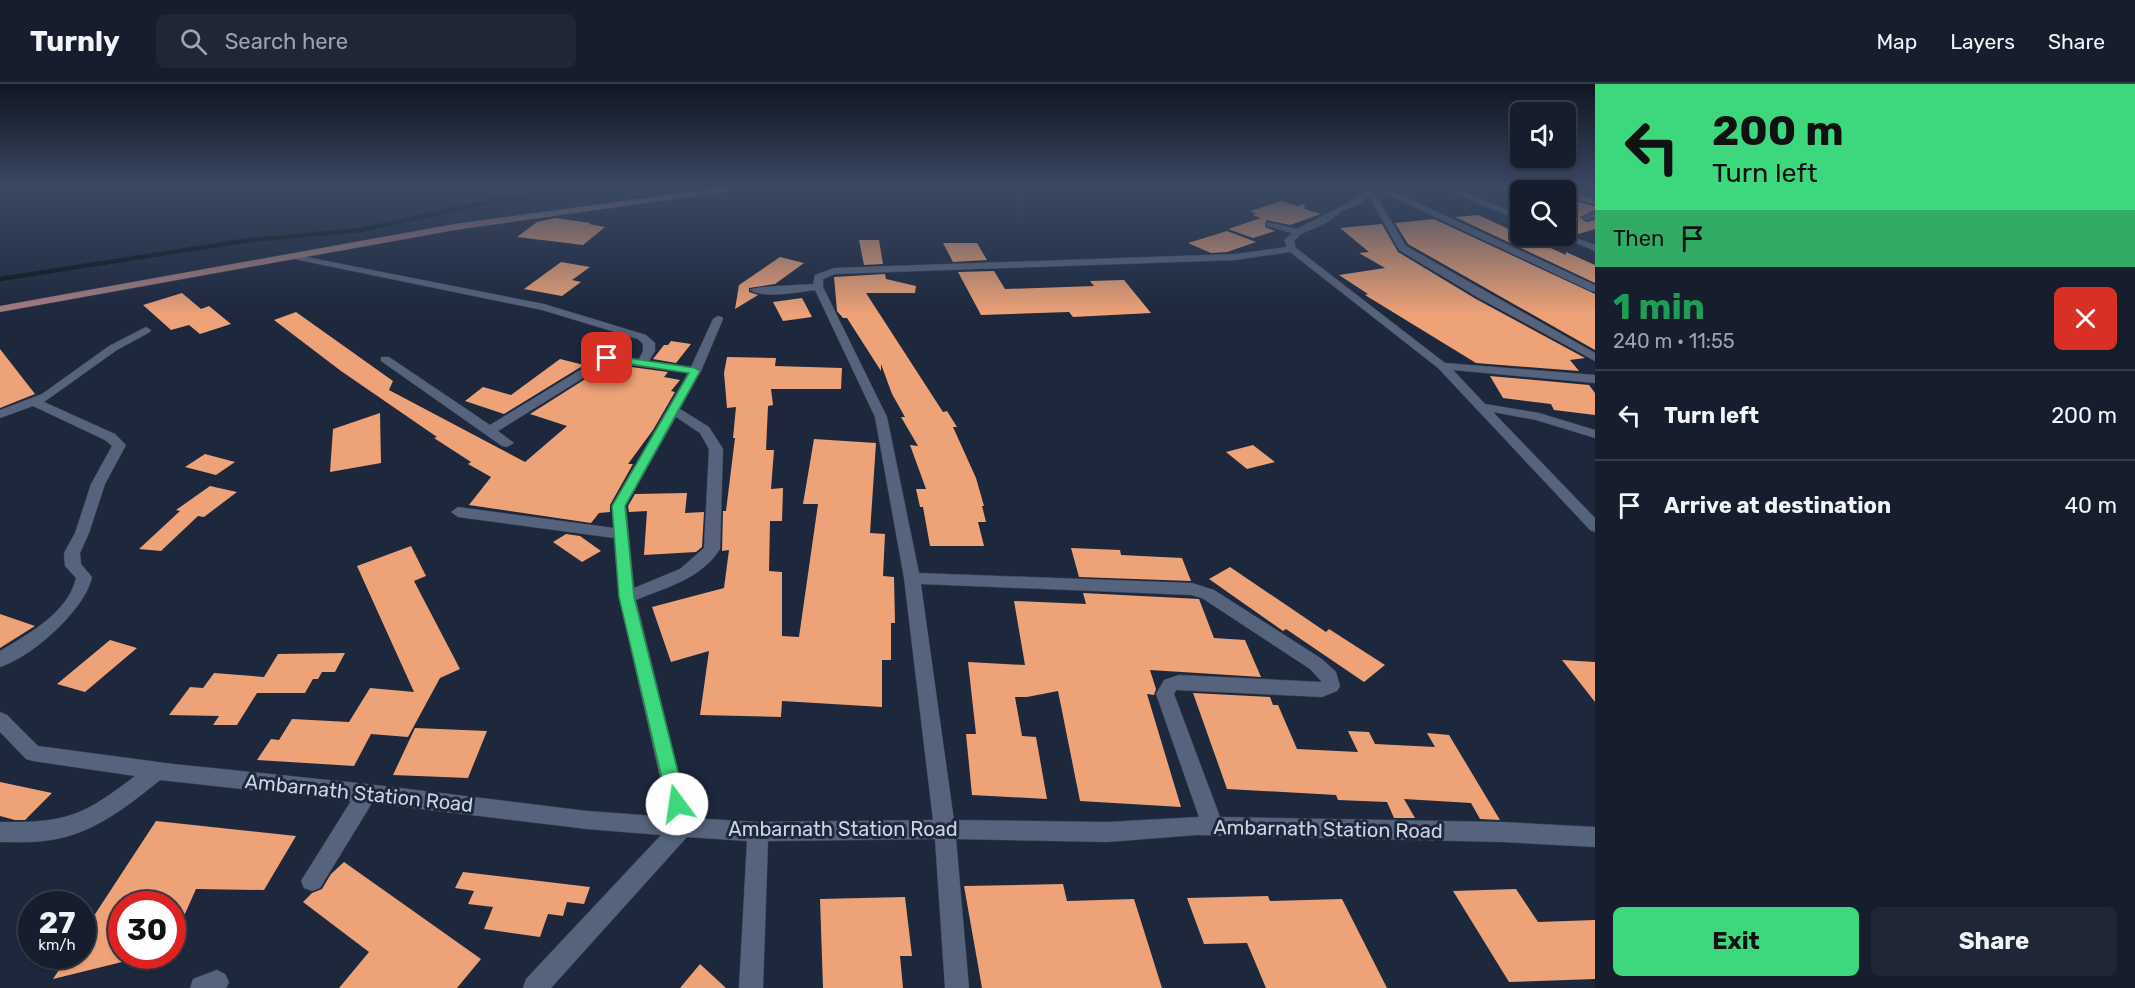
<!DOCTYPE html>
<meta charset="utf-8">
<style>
body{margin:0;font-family:Rubik,sans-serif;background:#1f2736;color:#f1f3f6;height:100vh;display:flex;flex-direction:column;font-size:22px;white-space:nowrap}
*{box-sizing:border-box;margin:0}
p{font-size:20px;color:#9ea2aa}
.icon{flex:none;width:33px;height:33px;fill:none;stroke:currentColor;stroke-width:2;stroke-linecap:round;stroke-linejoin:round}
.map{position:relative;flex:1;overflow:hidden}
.panel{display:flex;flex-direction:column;background:#161e2e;width:540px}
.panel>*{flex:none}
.hud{background:#3dd77d;color:#111;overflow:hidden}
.controls{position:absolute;left:1510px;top:18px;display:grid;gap:12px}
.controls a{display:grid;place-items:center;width:66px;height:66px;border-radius:9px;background:#161e2e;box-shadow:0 2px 4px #0004,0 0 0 2px #353c4a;font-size:30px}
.speed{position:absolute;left:18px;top:807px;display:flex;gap:12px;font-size:30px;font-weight:700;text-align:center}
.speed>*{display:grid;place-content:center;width:78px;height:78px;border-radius:50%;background:#161e2e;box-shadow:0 2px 4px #0004,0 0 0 2px #353c4a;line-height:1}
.speed small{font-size:15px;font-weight:400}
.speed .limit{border:9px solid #d22;background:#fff;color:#111}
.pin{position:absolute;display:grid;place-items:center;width:51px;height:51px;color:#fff;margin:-26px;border-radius:12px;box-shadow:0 3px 9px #0006}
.me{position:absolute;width:66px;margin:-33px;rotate:346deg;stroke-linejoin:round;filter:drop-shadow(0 0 4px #0008)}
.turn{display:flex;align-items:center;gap:21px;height:126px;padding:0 18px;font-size:27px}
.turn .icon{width:78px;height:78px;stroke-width:2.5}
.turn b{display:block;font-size:42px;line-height:51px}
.then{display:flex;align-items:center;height:57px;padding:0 18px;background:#0003;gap:12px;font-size:22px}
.round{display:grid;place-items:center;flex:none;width:63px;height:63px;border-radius:9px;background:#1f2736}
.summary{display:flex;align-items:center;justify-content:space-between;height:102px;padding:0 18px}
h1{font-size:36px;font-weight:700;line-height:45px;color:#1e9e55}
.action{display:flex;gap:12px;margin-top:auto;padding:12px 18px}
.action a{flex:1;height:69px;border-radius:9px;background:#3dd77d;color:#111;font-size:24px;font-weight:700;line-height:69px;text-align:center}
.action a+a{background:#1f2736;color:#f1f3f6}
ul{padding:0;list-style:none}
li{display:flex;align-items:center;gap:18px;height:90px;padding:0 18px;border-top:2px solid #353c4a}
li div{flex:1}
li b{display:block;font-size:22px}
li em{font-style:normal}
header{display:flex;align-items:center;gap:36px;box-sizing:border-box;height:84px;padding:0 30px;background:#161e2e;border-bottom:2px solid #353c4a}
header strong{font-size:28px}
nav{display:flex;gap:33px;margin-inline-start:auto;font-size:21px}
.search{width:420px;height:54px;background:#1f2736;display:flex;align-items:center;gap:15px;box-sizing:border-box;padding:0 21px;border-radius:9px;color:#9ea2aa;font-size:22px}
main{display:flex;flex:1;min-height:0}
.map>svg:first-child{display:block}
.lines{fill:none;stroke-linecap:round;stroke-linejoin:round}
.stream{stroke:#041315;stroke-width:4.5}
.building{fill:#eea277}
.minor-casing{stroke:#3a4355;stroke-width:1}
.major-casing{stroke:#3a4355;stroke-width:1}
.minor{fill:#55637c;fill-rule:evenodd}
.major{fill:#a47d7e;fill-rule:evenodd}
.route{fill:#3dd77d;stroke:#288c51;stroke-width:1.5}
.labels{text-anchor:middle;stroke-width:6;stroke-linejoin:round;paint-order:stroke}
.near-street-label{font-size:20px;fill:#ccd4e2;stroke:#1d283d}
</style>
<header>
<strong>Turnly</strong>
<div class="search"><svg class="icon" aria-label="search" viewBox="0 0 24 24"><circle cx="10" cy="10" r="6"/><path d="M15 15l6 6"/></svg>Search here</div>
<nav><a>Map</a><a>Layers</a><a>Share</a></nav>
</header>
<main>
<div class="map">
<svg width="1595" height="904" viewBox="0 0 1595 904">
<rect width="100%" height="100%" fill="#1d283d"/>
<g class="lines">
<path class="stream" d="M 0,195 L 250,156 L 361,146 L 499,116 L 580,104"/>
</g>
<path class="building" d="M 1566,115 L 1595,122 L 1595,126 L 1580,133 L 1586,138 L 1595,136 L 1595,145 L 1575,151 L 1566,148 Z
M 1282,117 L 1298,122 L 1304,120 L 1305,125 L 1321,130 L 1290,141 L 1266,136 L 1265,143 L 1275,147 L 1253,154 L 1228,145 L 1261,134 L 1253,131 L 1256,130 L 1250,127 Z
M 1478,131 L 1566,171 L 1566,168 L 1595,181 L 1595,199 L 1455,133 Z
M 555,134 L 591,139 L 589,140 L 605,143 L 583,161 L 517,153 L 537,138 Z
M 1434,135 L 1595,210 L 1595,266 L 1408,160 L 1395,139 Z
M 1382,140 L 1398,168 L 1476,215 L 1585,274 L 1570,276 L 1579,287 L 1476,279 L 1365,211 L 1368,210 L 1339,191 L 1385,184 L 1359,169 L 1369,168 L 1340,144 Z
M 1227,147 L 1256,158 L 1227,168 L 1211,169 L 1188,159 Z
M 859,156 L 879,156 L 883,180 L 864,181 Z
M 943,159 L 977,159 L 987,176 L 953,178 Z
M 780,173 L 804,179 L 775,200 L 749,204 L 749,208 L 758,211 L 735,225 L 739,201 Z
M 561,178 L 590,183 L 572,196 L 581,198 L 562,212 L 524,205 Z
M 994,187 L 1005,205 L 1094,202 L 1090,197 L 1124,196 L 1151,229 L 1073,233 L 1069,228 L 981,231 L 958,188 Z
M 885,190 L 886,195 L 916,202 L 915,209 L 866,209 L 943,328 L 947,327 L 957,343 L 953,343 L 976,394 L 984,422 L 982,422 L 986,438 L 978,438 L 984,462 L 930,462 L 923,423 L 920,423 L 916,405 L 926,405 L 910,361 L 918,362 L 901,333 L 905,333 L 892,310 L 881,280 L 881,287 L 847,234 L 843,234 L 837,227 L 834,193 Z
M 182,209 L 201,225 L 209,222 L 231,240 L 200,250 L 189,241 L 171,246 L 143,221 Z
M 802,214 L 812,233 L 783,237 L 773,218 Z
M 296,228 L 393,297 L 389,306 L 525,378 L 567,342 L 530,330 L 609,280 L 668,288 L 664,293 L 680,296 L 671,307 L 675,308 L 653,346 L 628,380 L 633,380 L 610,421 L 610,428 L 599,429 L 591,439 L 469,421 L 491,393 L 468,380 L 471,378 L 434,354 L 437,353 L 341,287 L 274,236 Z
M 671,257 L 691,260 L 676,279 L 653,275 L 664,261 L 668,261 Z
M 0,265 L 35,310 L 0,324 Z
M 727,273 L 776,274 L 775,282 L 842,284 L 841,305 L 771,305 L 773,321 L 768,322 L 766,366 L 774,366 L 771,405 L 783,404 L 782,437 L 770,437 L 769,487 L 782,488 L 782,552 L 799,553 L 818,420 L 803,420 L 814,355 L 876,359 L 870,449 L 885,450 L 883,492 L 894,493 L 895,539 L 891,539 L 891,576 L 882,576 L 882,623 L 782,617 L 781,633 L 700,631 L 709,567 L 671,578 L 652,523 L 724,504 L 729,466 L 722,467 L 723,427 L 726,427 L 735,354 L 733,354 L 736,323 L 727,324 L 724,289 Z
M 560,275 L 584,281 L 504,330 L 465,317 L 483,303 L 511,311 Z
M 1490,292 L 1589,301 L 1595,309 L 1595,331 L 1554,326 L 1551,320 L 1503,314 Z
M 380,329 L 381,379 L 330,388 L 333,345 Z
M 1253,361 L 1275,378 L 1247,385 L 1226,368 Z
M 205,370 L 235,378 L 216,391 L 185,383 Z
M 210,402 L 237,408 L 204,433 L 198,432 L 161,467 L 139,465 L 180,427 L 176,426 Z
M 687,409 L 685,429 L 704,428 L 702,463 L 696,468 L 644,471 L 647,427 L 629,428 L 628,422 L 635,410 Z
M 566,450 L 580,452 L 601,467 L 582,478 L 553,458 Z
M 411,462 L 426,492 L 414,497 L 460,585 L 440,594 L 408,653 L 371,650 L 354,682 L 257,676 L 271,655 L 279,656 L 292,635 L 349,638 L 370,604 L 414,608 L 357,482 Z
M 1071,464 L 1120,466 L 1121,471 L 1182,474 L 1191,497 L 1079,493 Z
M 1230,483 L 1326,548 L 1329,545 L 1385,581 L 1364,598 L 1286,545 L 1283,547 L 1209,495 Z
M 1083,509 L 1199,515 L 1214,554 L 1245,556 L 1261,593 L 1150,586 L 1156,605 L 1154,611 L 1147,610 L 1181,723 L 1080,717 L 1058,607 L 1027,613 L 1015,613 L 1022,652 L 1036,653 L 1047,715 L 972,711 L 966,650 L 976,650 L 968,578 L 1025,581 L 1014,517 L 1086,520 Z
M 0,530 L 35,542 L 0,564 Z
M 110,556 L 137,564 L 85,608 L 57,600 Z
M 345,569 L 335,588 L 322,588 L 318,595 L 313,595 L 305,609 L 257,609 L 237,641 L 213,641 L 219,632 L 169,631 L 190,603 L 203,604 L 214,589 L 264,593 L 278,570 Z
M 1562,576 L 1595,578 L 1595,618 Z
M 1193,609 L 1270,613 L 1273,621 L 1278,621 L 1297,665 L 1358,668 L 1348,647 L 1369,648 L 1375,660 L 1435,663 L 1427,649 L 1449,651 L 1500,736 L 1480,735 L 1471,719 L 1404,715 L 1415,734 L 1394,734 L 1387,718 L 1338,716 L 1336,711 L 1227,705 Z
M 415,644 L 487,647 L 468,694 L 393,691 Z
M 0,698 L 52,709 L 25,736 L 15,736 L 0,732 Z
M 156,737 L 296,752 L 264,806 L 196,805 L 172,859 L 172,820 L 122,820 L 122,878 L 53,895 L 68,872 L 82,872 L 82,850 Z
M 344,778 L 481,875 L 457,904 L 339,904 L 369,868 L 303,818 L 312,809 L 322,805 L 331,790 Z
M 463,788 L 590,803 L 584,820 L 567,818 L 563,832 L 548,830 L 540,853 L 484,845 L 493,823 L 468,820 L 474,807 L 455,804 Z
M 1063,800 L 1067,817 L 1134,815 L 1162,904 L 982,904 L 964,802 Z
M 1516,805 L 1538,838 L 1595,836 L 1595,895 L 1509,898 L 1453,807 Z
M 1268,812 L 1270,817 L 1342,815 L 1387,904 L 1266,904 L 1247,859 L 1204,860 L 1187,814 Z
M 905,813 L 912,872 L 900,872 L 903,904 L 823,904 L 820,815 Z
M 700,880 L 726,904 L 680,904 Z"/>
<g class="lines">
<defs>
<path id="minor" d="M 1368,104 L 1386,104 L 1595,201 L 1595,208 L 1591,207 L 1376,105 L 1372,109 L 1378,115 L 1406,162 L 1595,269 L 1595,277 L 1477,213 L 1399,166 L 1371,116 L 1367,113 L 1359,120 L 1342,127 L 1328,138 L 1301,150 L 1294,157 L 1296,164 L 1445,279 L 1595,291 L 1595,299 L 1453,286 L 1485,320 L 1539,329 L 1595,346 L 1595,354 L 1536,336 L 1493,328 L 1595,434 L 1595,448 L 1590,446 L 1438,284 L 1290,168 L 1235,176 L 835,190 L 823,195 L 823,203 L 887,333 L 919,489 L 1192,499 L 1214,506 L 1322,575 L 1336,588 L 1340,602 L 1337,607 L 1322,613 L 1176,606 L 1174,610 L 1220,733 L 1502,738 L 1595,743 L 1595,763 L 1502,758 L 1197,751 L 1107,758 L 956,755 L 969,904 L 945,904 L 935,755 L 768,757 L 763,904 L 739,904 L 747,757 L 687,753 L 551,904 L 523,904 L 526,895 L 661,751 L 587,745 L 372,719 L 320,804 L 312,807 L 304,804 L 301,797 L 351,717 L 160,696 C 128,722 93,750 51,756 C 34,759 17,758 0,758 L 0,738 C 66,739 83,732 135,692 L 33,677 L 26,675 L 0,648 L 0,628 L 7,631 L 38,662 L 173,680 L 367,700 L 587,727 L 669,733 L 619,513 L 614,454 L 458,433 L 451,428 L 458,423 L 614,444 L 612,422 L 688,289 L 609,278 L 498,347 L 514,359 L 507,363 L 502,362 L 381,277 L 381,273 L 389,273 L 490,341 L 603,272 L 639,275 L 643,267 L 643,260 L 638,255 L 542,226 L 294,175 L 291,174 L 291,170 L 544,220 L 646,251 L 655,259 L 655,267 L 649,277 L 691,283 L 713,235 L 718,232 L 722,233 L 723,235 L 701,287 L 680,325 L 709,343 L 723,365 L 720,465 C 701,495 667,503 636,516 L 690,734 L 758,738 L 933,736 L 904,494 L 875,333 L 815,206 C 799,208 763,215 750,206 C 755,202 802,201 813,200 L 815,191 L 834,184 L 1235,170 L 1287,163 L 1284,156 L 1292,149 L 1267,142 L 1267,138 L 1297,145 L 1353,116 ZM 676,333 L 700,349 L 709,365 L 704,464 L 680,485 L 634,504 L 626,422 ZM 921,500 L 1191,511 L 1202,514 L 1310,585 L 1322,598 L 1179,591 L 1164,596 L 1156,610 L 1199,733 L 1107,738 L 954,736 Z
M 1443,104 L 1454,104 L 1521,131 L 1521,137 Z
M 1595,128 L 1595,134 L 1586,136 L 1582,133 Z
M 1566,150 L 1595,161 L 1595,167 L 1560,152 Z
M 146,243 L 151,246 L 150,248 L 117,266 L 44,318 L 115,350 L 126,361 L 105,400 L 89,449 L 80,469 L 81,480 L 92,493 C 85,526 32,573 0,583 L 0,567 C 28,550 68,529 76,494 L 65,482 L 64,469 L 75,449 L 91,400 L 112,362 L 105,356 L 33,322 L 0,334 L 0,326 L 42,310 L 109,262 Z
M 217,886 L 225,890 L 229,898 L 226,904 L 190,904 L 193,895 Z"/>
<path id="major" d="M 719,104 L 740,104 L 736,106 L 455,146 L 0,228 L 0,222 L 455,140 Z
M 1566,108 L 1595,115 L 1595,120 L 1566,113 Z"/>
</defs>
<use href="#minor" class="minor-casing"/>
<use href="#major" class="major-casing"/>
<use href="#minor" class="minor"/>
<use href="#major" class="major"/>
</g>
<linearGradient id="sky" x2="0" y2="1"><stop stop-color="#101622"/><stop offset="0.45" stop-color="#3a4862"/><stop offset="1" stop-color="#3a4862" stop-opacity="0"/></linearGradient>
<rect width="1595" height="231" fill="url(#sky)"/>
<path class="route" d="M 607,271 L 695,284 L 700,287 L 625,422 L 634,513 L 686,720 L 684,726 L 677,728 L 670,726 L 668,720 L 619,513 L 612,422 L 689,289 L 603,276 L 602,274 Z"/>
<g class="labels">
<g class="near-street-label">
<text transform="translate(359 709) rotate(6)" y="7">Ambarnath Station Road</text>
<text x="843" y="752">Ambarnath Station Road</text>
<text transform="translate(1328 745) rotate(1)" y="7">Ambarnath Station Road</text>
</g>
</g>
</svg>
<div class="controls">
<a><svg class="icon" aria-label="sound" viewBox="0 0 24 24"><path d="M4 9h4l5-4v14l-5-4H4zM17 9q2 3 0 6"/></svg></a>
<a><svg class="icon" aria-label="search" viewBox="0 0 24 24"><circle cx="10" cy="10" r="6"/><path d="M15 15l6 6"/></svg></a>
</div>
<div class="speed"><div>27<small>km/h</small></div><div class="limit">30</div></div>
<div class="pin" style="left:607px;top:274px;background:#d93025"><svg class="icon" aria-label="arrive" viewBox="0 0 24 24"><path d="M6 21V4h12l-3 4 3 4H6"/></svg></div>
<svg class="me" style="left:677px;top:720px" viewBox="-20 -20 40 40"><circle r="19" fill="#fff"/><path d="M0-13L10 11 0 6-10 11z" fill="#3dd77d"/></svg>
</div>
<section class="panel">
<div class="hud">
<div class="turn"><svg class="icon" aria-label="left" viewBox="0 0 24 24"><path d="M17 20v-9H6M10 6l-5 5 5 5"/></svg><div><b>200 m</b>Turn left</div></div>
<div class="then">Then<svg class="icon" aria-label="arrive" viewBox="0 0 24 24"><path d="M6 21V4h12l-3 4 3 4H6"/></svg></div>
</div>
<div class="summary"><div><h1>1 min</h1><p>240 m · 11:55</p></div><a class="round" style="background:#d93025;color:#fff"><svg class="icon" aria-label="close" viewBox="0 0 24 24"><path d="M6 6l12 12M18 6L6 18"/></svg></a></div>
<ul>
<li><svg class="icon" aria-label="left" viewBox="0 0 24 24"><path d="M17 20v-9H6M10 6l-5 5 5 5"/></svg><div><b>Turn left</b></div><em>200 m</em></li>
<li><svg class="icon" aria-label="arrive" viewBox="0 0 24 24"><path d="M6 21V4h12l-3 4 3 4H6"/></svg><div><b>Arrive at destination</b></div><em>40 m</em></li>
</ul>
<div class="action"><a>Exit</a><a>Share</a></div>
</section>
</main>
